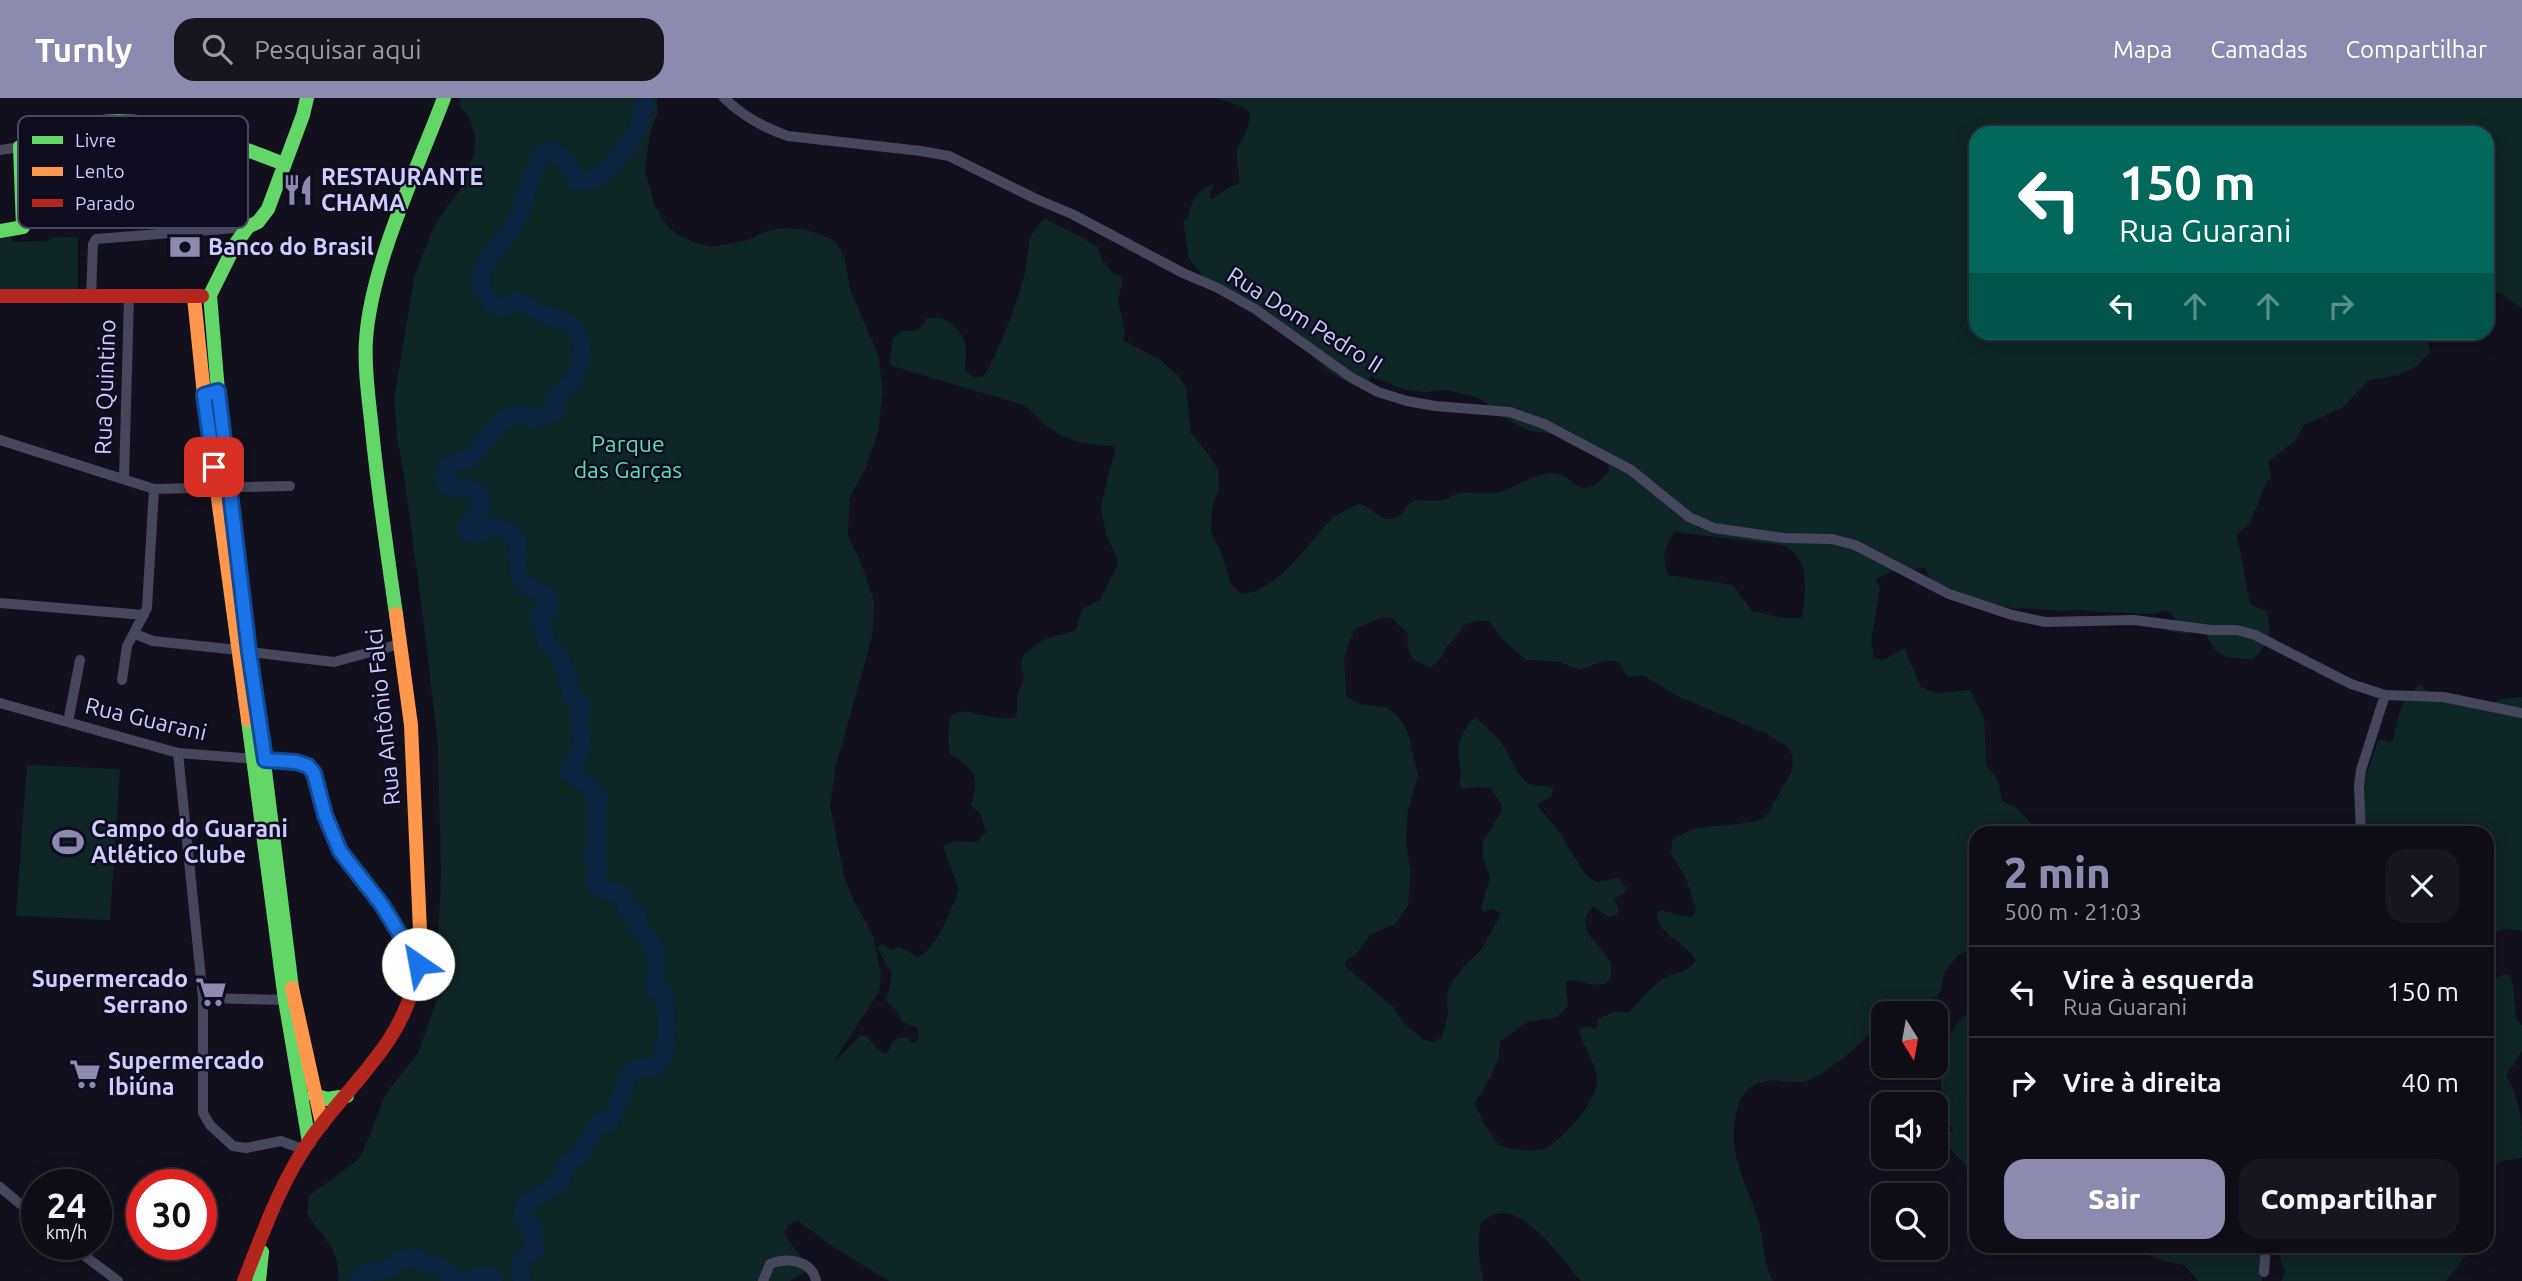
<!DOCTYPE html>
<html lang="pt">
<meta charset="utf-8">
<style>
body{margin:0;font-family:Ubuntu,sans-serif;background:#17151e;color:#f1f3f6;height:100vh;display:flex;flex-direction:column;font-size:26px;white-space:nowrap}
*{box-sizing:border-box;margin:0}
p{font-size:23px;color:#9b9ba0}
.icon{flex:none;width:38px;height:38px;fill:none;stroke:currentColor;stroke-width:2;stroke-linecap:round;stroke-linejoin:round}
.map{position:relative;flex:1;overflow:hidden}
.sheet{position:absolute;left:1969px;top:728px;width:525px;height:427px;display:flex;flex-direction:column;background:#0e0c15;border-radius:21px;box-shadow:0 4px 18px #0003,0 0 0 2px #2e2c34}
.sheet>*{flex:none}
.hud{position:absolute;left:1969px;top:28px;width:525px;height:214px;border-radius:21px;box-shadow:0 4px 18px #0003,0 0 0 2px #2e2c34;background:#00695c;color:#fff;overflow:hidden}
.needle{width:46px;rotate:169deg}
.fabs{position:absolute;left:1871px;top:903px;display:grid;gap:14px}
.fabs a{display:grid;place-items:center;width:77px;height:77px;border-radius:14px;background:#0e0c15;box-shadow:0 4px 18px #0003,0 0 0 2px #2e2c34;font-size:35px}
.speed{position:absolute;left:21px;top:1071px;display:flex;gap:14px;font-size:35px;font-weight:700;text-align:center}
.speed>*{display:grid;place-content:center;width:91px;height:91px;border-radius:50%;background:#0e0c15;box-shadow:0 4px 18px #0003,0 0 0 2px #2e2c34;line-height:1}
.speed small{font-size:18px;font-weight:400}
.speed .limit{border:10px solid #d22;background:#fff;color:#111}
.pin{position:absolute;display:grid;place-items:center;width:60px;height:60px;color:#fff;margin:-30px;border-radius:14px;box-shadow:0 4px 10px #0006}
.me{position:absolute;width:77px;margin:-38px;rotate:327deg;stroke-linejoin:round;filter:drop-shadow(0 0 5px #0008)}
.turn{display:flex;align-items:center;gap:24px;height:147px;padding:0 35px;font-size:32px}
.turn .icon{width:91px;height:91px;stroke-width:2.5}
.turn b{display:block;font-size:49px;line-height:60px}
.lanes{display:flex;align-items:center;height:66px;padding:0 35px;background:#0003;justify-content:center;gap:35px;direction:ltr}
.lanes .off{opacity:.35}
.round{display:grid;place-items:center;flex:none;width:74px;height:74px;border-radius:21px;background:#17151e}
.summary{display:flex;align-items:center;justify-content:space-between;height:119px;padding:0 35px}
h1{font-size:42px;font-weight:800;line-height:52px;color:#8d8ab0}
.cta{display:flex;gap:14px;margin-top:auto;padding:14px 35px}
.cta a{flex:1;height:80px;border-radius:21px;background:#8d8ab0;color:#fff;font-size:28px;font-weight:800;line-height:80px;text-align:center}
.cta a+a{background:#17151e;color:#f1f3f6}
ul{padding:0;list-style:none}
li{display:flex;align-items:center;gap:21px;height:91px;padding:0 35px;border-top:2px solid #2e2c34}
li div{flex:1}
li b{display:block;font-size:26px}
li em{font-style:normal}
header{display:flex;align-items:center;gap:42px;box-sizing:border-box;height:98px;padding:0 35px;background:#8d8ab0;color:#fff}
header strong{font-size:33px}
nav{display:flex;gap:38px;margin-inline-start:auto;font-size:24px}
.search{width:490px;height:63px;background:#17151e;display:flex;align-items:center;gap:18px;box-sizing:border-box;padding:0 24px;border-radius:21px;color:#9b9ba0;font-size:26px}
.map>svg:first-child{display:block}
.green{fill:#0f2626;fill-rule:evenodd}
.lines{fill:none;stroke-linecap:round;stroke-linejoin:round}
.river{stroke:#0c2341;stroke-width:18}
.street{stroke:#46465d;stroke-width:10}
.fast{stroke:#63d668;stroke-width:14}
.slow{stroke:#ff974d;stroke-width:14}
.jam{stroke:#b3261e;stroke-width:14}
.route-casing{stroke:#114b97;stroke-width:18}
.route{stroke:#1a73e8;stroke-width:12}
.labels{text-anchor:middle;stroke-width:5;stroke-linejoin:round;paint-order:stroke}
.poi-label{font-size:23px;font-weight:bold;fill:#cfccff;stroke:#0f0c20;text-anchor:start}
.street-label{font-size:23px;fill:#cfccff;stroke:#0f0c20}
.park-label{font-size:23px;fill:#57e0b6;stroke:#0f0c20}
.key{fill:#0f0c20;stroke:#494663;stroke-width:2}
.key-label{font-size:19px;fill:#cfccff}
</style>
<header>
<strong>Turnly</strong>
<div class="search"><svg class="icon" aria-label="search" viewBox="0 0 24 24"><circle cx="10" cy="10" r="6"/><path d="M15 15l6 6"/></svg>Pesquisar aqui</div>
<nav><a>Mapa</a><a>Camadas</a><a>Compartilhar</a></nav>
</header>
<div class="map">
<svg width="2522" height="1183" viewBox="0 0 2522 1183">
<rect width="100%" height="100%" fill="#12101c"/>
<path class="green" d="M 461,0 L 657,0 L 657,17 L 650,34 L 645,73 L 655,108 L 664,124 L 676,136 L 693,144 L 711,149 L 748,142 L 765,134 L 782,130 L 801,131 L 820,136 L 836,144 L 845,161 L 850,192 L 879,259 L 882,293 L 879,331 L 866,369 L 849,401 L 848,438 L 863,470 L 874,504 L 872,539 L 835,671 L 830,708 L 844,778 L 854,803 L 873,838 L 881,875 L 879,894 L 832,966 L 860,938 L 867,938 L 876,950 L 885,956 L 888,954 C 893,941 896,939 909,940 L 912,946 L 919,941 L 918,930 L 902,924 L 897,913 L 886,903 L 892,876 L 877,849 L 883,846 L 892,852 L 900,849 L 918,859 C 936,852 952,810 959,792 L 943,748 L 953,743 L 977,744 L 986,734 L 981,717 L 971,708 C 980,677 976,674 950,656 C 939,585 978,626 1015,620 L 1017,616 L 1017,597 L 1024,581 L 1021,567 L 1024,556 L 1043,542 L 1076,532 L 1082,511 L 1100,502 L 1118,466 L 1117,459 L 1106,437 L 1101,410 L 1107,381 L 1115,354 L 1114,348 C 1090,347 1068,344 1048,329 C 1039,322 1033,313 1023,307 L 889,267 L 893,240 L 902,233 L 918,232 L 927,221 C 945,215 962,231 966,248 C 967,256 965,264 965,272 L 973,279 L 982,279 C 995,267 1023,189 1026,169 C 1029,149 1027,135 1045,121 L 1083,140 L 1097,149 L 1103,163 L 1114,176 L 1123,180 L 1118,204 L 1125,233 L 1123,242 L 1162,263 L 1181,281 L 1186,290 L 1191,335 L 1213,362 L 1218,372 L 1219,389 L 1212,411 L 1211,434 L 1222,456 L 1231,486 L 1241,496 C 1280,493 1308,443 1334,419 C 1341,413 1349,413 1358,406 C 1372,408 1378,422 1390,421 C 1405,421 1403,407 1414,403 C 1423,401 1433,404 1441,402 C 1448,401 1454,396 1461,395 C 1474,393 1487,397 1499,394 C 1516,390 1531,377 1549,375 C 1577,373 1576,411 1609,373 L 1608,366 L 1553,336 L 1527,332 L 1495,315 L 1486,305 L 1476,299 L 1447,292 L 1425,294 L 1406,292 L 1371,278 L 1369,281 L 1372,287 C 1343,291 1322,268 1304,248 L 1209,186 L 1189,160 L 1183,124 L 1188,120 C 1193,101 1194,94 1214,86 L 1209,99 L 1212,101 L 1231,88 L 1239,86 C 1241,76 1236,67 1237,57 C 1237,41 1253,33 1249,14 L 1244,9 L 1216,0 L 2522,0 L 2522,210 L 2501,196 L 2487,192 L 2487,35 L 1976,35 L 1976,234 L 2426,234 L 2430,254 L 2416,269 L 2399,277 L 2369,282 L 2342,310 L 2304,327 L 2295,342 L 2268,364 L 2272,381 L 2267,383 L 2250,425 L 2237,437 L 2250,506 L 2266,513 C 2273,532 2269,547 2253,561 C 2237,560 2220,562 2211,546 C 2207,539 2205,532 2200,526 L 2186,536 L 2168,533 L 2167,530 L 2176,521 L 2167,512 L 2153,516 L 2100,514 L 2075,511 L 2064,513 L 2023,510 L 2016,511 L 1927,491 L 1929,478 L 1925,470 L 1893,473 L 1876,481 L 1880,491 L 1871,542 L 1874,560 L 1884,562 L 1904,550 L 1921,589 L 1937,595 L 1970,592 L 1984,620 L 1986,667 L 1998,682 L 2002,703 L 2017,710 L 2036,731 L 2035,735 L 1976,735 L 1976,848 L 1959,857 L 1945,873 L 1941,892 L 1937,898 L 1910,915 L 1883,915 C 1883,931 1870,936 1859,946 C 1846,958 1818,982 1801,984 C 1788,985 1776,980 1763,984 C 1750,987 1742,995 1738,1008 C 1725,1052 1745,1081 1758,1121 C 1765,1144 1762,1162 1773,1183 L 1581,1183 C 1562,1162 1528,1109 1496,1116 C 1491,1117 1486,1122 1481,1125 C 1477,1145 1479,1162 1483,1183 L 889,1183 L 835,1150 L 798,1123 L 788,1127 L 784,1136 L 807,1167 L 807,1173 L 790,1183 L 338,1183 C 341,1150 323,1141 307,1116 L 309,1098 L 358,1062 L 366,1047 L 385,997 L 418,955 L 436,904 L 441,773 L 438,647 L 425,535 L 404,377 L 397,340 L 394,300 L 414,180 L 432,133 L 441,117 L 462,89 L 474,56 L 475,38 L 470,21 L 459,6 ZM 1675,434 L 1783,447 C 1787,450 1794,454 1797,458 C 1809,475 1805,501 1802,520 L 1784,520 L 1752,513 L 1733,487 L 1668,477 C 1661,459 1664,449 1675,434 ZM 1390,519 L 1408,535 C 1406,556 1411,563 1431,569 C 1446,559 1440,556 1449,546 C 1455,539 1460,536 1464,527 L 1476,523 L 1489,523 L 1502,541 L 1526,562 L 1559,564 L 1580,572 C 1589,569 1614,556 1622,568 C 1624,571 1624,575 1627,579 L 1644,578 L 1677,598 L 1765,635 L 1788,649 L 1793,660 L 1792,673 L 1766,719 C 1736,733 1698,720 1672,743 L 1671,756 L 1686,780 L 1696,812 L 1693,818 C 1683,820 1671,814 1660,812 L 1657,815 C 1655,837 1689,845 1696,863 C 1687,875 1674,874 1662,882 C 1649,891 1639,903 1629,914 L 1615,914 L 1599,920 L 1596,931 L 1585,928 L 1579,932 C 1583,950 1597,964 1597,983 C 1598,1002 1563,1042 1546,1050 C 1531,1057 1512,1050 1498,1047 L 1481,1020 L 1475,1005 C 1487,984 1500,968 1500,944 L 1527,924 L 1557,919 L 1568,908 L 1566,883 C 1583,881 1588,890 1607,885 L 1611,878 C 1611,873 1612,867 1609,862 C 1601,845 1571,831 1593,809 L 1609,819 L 1616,818 L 1619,812 L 1614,801 L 1625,795 L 1626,791 L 1619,780 L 1596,784 L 1585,776 L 1556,729 L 1538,709 L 1538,706 L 1552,698 L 1553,690 C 1544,685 1535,691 1527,684 C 1513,673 1511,657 1500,643 C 1493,635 1484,628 1476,620 C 1470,623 1469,626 1465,632 C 1451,657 1464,663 1459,686 L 1464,691 L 1479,689 L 1491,690 L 1502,708 L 1500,716 L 1483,743 L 1483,758 L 1490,780 L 1481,810 L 1483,814 L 1494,811 L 1501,816 L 1481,852 L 1462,870 L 1449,889 L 1447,898 L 1448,916 L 1442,939 L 1434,944 L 1424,942 L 1403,925 L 1393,909 L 1345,868 L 1345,864 L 1358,854 L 1370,837 L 1395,826 L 1408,808 L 1410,773 L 1406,742 L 1408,711 L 1418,678 L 1408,635 L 1398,618 L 1385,609 L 1359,606 L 1346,598 L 1344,560 L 1354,532 L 1379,520 Z
M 12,137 L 13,144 L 48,143 L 53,139 L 78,140 L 78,194 L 0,195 L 0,139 Z
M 2420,587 C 2432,598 2442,601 2457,595 L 2490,607 L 2500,601 L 2522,599 L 2522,833 C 2508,829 2496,829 2487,842 L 2487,735 L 2362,735 L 2365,681 L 2378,643 L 2382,641 L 2389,645 L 2393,643 C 2398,621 2400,600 2420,587 Z
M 27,667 L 120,671 L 110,822 L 16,818 Z
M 2503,877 L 2510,877 L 2513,887 L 2516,921 L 2522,927 L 2522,953 L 2506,977 C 2522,1008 2522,1024 2522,1060 L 2501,1063 L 2487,1074 L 2487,883 Z
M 1976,907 L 1976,1083 L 1966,1067 L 1944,1045 L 1944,1038 L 1953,1033 L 1941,1011 L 1941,960 L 1946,943 L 1955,927 Z
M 2121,1148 L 2263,1148 L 2262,1183 L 2198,1183 L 2184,1167 L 2163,1163 L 2139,1153 L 2133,1157 Z
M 2286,1148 L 2378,1148 L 2392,1154 L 2399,1148 L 2474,1148 L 2446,1183 L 2281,1183 L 2285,1173 L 2280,1161 L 2281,1153 Z"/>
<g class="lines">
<path class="river" d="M 358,1183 L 365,1175 L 392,1170 L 401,1161 L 411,1158 L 428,1167 L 437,1166 L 457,1183
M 469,1183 L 475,1179 L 490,1178 L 494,1183
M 522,1183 C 520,1166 517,1161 534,1153 L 536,1147 L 532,1140 L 532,1128 L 524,1122 L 522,1114 L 528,1103 C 534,1101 558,1087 561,1082 C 564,1077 564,1071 567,1066 C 571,1062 577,1060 580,1055 C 589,1044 592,1032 602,1022 L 610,1025 L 628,980 L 633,972 L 657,968 C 671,949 667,918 663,896 L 655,890 C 655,873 660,855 648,840 C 641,831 633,833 638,818 L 627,811 L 625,802 L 617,794 L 603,792 L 596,787 L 595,779 L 599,768 L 591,759 L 598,749 L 598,698 L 587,687 L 569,674 L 583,648 L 579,625 L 581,606 L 572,599 C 565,576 569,561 546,546 L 545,534 L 539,521 L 542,514 L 548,511 L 549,501 C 543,495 538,493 530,489 C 513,480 519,459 518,443 L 511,435 L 494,428 L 476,437 L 469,436 L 467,430 L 481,408 L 481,399 C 471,387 460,392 446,387 L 444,381 L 448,368 L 459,362 L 469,361 C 488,344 504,303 534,321 L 555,315 L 555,298 C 571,289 576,282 580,264 C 584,247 580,230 563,222 C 558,219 552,220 547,218 C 536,213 528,207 517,203 L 502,210 L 493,207 C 487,198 481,189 481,178 C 483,160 505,143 513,128 C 528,103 527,77 545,53 C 563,54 571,67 576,83 C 602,91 632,44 641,22 C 643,15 644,7 646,0"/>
<path class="street" d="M 724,0 C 742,17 764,30 788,38 L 921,53 L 949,58 L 1036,101 L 1072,116 L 1183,175 L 1218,190 L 1255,211 L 1352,280 L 1378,294 L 1407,303 L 1435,308 L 1510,314 L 1544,326 L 1631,372 L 1689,419 L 1714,430 L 1784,440 L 1832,441 L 1855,447 L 1949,496 L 2012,517 L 2045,524 L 2134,522 L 2211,532 L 2237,532 L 2255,537 L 2351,586 L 2385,597 L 2443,599 L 2522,615
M 0,52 L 20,49
M 91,199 L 93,146 L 96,141 L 248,129
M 0,342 L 154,391 L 290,388
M 124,380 L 129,199
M 0,505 L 144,517
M 135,536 L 153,543 L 238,552
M 249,554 L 334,564 L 400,546
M 122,582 L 127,548 L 147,510 L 154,391
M 0,605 L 178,655 L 296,664 L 308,668 L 314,675 L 325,717 L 340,753 L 382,807 L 417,864
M 68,624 L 80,562
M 178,655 L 203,900 L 203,1015 L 210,1027 L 233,1048 L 246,1050 L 281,1043 L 305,1052
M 2361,735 L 2359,688 L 2361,672 L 2385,597
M 203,900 L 292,902
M 0,1089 L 37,1120
M 69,1146 L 118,1183
M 2264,1174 L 2266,1148
M 763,1183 L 770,1166 C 787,1159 812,1162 816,1183"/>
<path class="fast" d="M 0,133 L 23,129 L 20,49 C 43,39 66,29 91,25 C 159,16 222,42 284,66
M 210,197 L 218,293 L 292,890
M 210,197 L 236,145 L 248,129 L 258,124 L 268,111 L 303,17 L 307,0
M 396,516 C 387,454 378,393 372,332 C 369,302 364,271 366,242 C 371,166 417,72 444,0
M 248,622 L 285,902 L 309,1044
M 314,997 L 327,1001 L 347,998
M 259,1183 L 262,1154"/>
<path class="slow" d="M 194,199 L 204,297 L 248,622
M 396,516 L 411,627 L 420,833 L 416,876
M 292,890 L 322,1026"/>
<path class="jam" d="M 0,198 L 202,198
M 244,1183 C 263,1135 280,1085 310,1042 C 348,987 404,945 416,876"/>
</g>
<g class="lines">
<defs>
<path id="route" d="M 214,369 L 204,297 L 218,293 L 249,554 L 265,662 L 296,664 L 308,668 L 314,675 L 325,717 L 340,753 L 382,807 L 418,866"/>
</defs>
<use href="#route" class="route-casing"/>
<use href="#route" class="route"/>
</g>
<defs>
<symbol id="restaurant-bare" viewBox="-9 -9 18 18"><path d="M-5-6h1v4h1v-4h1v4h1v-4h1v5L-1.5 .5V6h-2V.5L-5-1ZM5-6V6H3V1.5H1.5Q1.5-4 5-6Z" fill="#8d8ab0" stroke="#0f0c20" stroke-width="2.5" paint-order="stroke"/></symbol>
<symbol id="bank-bare" viewBox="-9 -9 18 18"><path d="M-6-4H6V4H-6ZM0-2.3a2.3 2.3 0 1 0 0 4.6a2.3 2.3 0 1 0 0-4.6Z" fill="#8d8ab0" stroke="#0f0c20" stroke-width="2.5" paint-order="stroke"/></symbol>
<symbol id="stadium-bare" viewBox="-9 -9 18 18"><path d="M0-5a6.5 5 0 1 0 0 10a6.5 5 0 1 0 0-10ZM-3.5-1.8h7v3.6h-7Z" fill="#8d8ab0" stroke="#0f0c20" stroke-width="2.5" paint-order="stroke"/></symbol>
<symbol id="supermarket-bare" viewBox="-9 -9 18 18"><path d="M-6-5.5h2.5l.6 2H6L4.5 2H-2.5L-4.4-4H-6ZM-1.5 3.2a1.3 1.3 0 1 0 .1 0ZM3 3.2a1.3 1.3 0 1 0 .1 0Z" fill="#8d8ab0" stroke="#0f0c20" stroke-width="2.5" paint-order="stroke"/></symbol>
</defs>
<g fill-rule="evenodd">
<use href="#restaurant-bare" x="276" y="70" width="44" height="44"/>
<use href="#bank-bare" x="163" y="127" width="44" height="44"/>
<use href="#stadium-bare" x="46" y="722" width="44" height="44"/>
<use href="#supermarket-bare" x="189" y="872" width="44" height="44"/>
<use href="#supermarket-bare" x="63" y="954" width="44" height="44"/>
</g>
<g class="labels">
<g class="poi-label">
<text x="321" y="87">RESTAURANTE<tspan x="321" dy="26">CHAMA</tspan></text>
<text x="208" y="157">Banco do Brasil</text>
<text x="91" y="739">Campo do Guarani<tspan x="91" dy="26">Atlético Clube</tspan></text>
<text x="188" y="889" text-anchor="end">Supermercado<tspan x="188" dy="26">Serrano</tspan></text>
<text x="108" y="971">Supermercado<tspan x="108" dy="26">Ibiúna</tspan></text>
</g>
<g class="street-label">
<text transform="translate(1305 222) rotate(32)" y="8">Rua Dom Pedro II</text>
<text transform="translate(105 289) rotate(-88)" y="8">Rua Quintino</text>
<text transform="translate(383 619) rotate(-96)" y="8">Rua Antônio Falci</text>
<text transform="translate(146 621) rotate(13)" y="8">Rua Guarani</text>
</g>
<g class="park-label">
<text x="628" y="354">Parque<tspan x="628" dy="26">das Garças</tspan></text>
</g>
</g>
<rect x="18" y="18" width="230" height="112" rx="10" class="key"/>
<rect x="32" y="38" width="31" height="8" fill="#63d668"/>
<rect x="32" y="69" width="31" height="9" fill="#ff974d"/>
<rect x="32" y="101" width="31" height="8" fill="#b3261e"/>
<g class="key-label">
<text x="75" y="49">Livre</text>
<text x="75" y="80">Lento</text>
<text x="75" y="112">Parado</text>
</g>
</svg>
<div class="fabs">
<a><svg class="needle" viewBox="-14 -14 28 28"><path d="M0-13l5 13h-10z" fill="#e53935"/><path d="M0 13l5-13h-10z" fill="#9b9ba0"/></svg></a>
<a><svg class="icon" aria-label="sound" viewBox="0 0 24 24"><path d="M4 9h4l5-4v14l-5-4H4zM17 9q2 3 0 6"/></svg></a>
<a><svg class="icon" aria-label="search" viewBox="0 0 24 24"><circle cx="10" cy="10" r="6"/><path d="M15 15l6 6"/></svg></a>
</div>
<div class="speed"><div>24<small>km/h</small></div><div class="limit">30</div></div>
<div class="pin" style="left:214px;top:369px;background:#d93025"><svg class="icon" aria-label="arrive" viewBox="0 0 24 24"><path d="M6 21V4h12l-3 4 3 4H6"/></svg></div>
<svg class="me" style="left:418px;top:866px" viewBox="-20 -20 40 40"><circle r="19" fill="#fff"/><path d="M0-13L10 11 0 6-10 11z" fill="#1a73e8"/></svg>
<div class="hud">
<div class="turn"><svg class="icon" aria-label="left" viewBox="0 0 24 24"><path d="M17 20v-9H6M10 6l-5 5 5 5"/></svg><div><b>150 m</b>Rua Guarani</div></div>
<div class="lanes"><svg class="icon" aria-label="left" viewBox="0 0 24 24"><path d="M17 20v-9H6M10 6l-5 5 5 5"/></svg><svg class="icon off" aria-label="ahead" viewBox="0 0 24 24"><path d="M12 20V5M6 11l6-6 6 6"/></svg><svg class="icon off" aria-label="ahead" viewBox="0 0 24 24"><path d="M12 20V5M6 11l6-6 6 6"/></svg><svg class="icon off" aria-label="right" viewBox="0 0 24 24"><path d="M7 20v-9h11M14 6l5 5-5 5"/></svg></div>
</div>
<section class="sheet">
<div class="summary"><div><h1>2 min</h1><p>500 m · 21:03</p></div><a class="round"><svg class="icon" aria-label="close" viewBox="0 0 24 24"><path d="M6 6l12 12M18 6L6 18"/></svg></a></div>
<ul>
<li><svg class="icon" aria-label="left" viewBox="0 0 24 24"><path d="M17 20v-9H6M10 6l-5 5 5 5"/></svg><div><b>Vire à esquerda</b><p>Rua Guarani</p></div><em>150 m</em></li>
<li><svg class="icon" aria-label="right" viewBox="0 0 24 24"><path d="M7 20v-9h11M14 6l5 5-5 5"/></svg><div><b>Vire à direita</b></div><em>40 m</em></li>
</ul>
<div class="cta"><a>Sair</a><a>Compartilhar</a></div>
</section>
</div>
